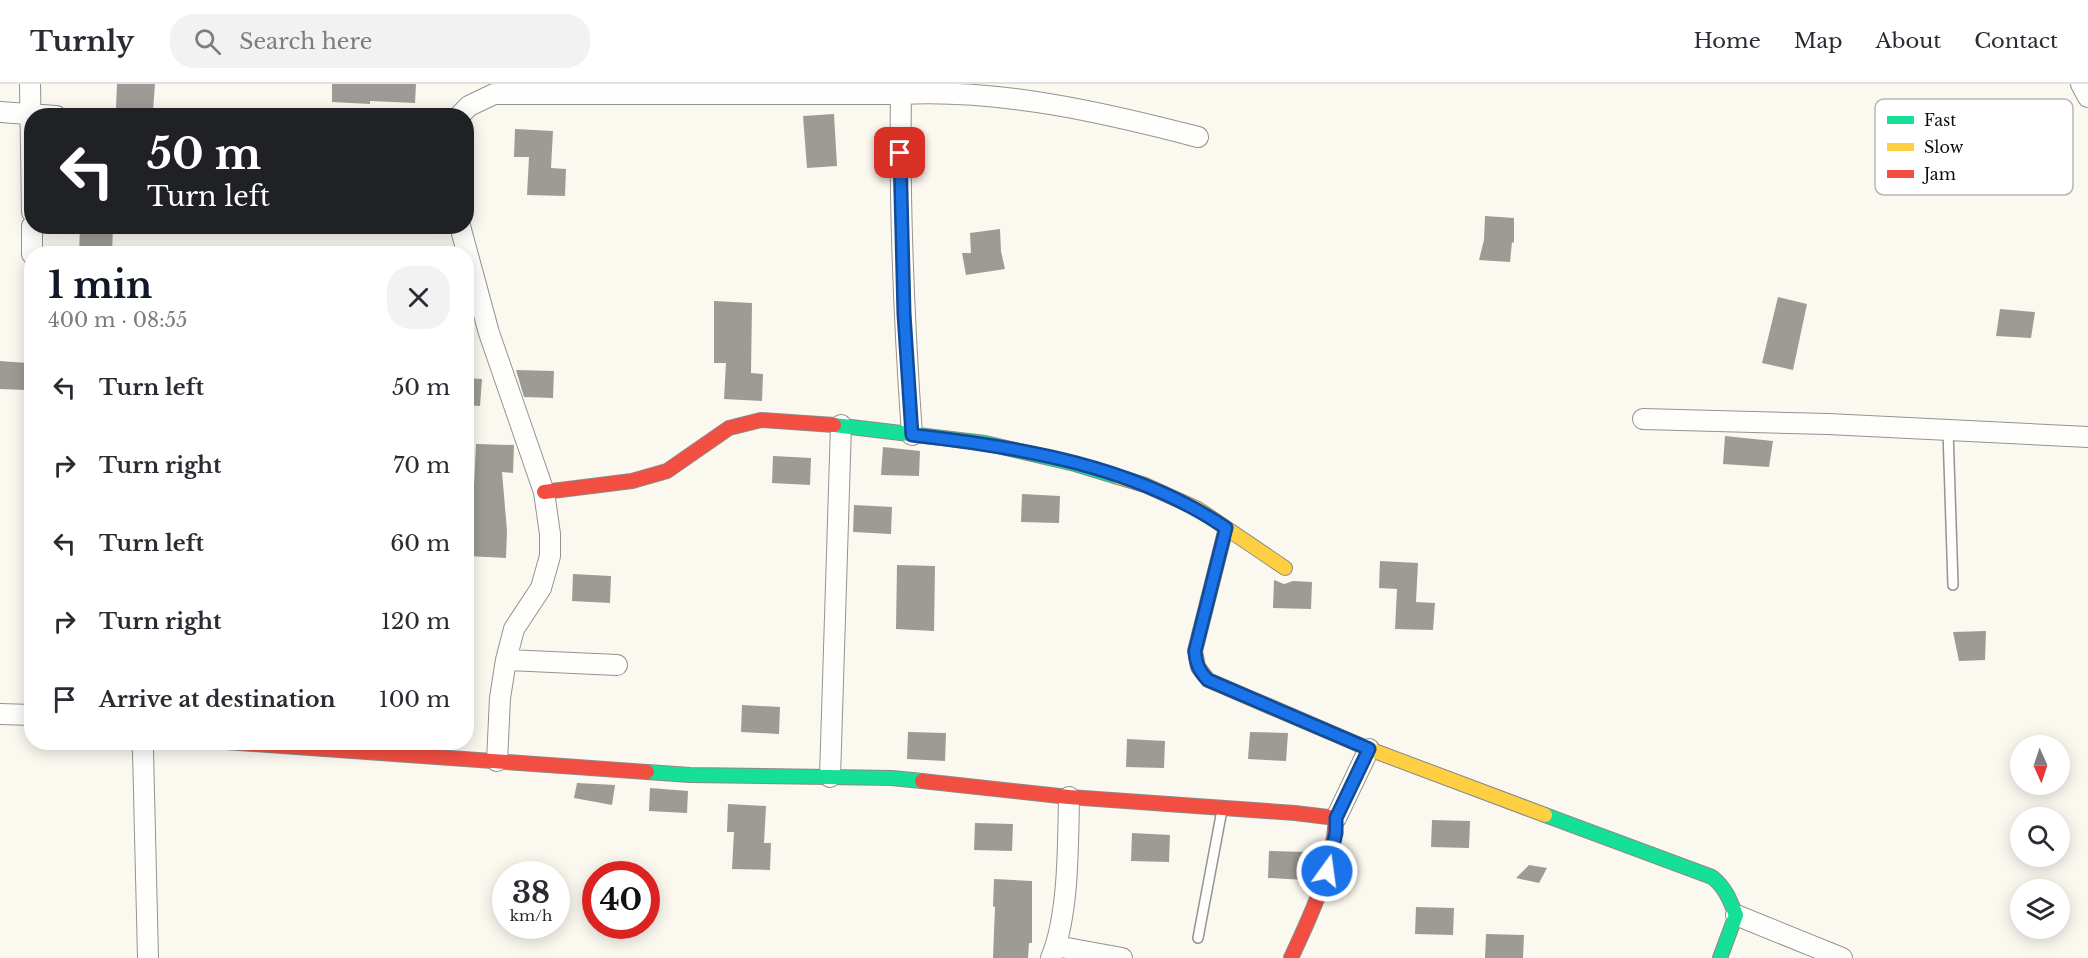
<!DOCTYPE html>
<meta charset="utf-8">
<style>
body{margin:0;font-family:"Libre Baskerville",serif;background:#f2f2f3;color:#2b2b33;height:100vh;display:flex;flex-direction:column;font-size:22px;white-space:nowrap}
*{box-sizing:border-box;margin:0}
p{font-size:20px;color:#7c7c81}
.icon{flex:none;width:33px;height:33px;fill:none;stroke:currentColor;stroke-width:2;stroke-linecap:round;stroke-linejoin:round}
.map{position:relative;flex:1;overflow:hidden}
.sheet{position:absolute;left:24px;top:162px;width:450px;height:504px;display:flex;flex-direction:column;background:#fff;border-radius:24px;box-shadow:0 3px 15px #0003}
.sheet>*{flex:none}
.hud{position:absolute;left:24px;top:24px;width:450px;height:126px;border-radius:24px;box-shadow:0 3px 15px #0003;background:#202124;color:#fff;overflow:hidden}
.needle{width:39px;rotate:177deg}
.tools{position:absolute;left:2010px;top:651px;display:grid;gap:12px}
.tools a{display:grid;place-items:center;width:60px;height:60px;border-radius:50%;background:#fff;box-shadow:0 3px 15px #0003;font-size:30px}
.speed{position:absolute;left:492px;top:777px;display:flex;gap:12px;font-size:30px;font-weight:700;text-align:center}
.speed>*{display:grid;place-content:center;width:78px;height:78px;border-radius:50%;background:#fff;box-shadow:0 3px 15px #0003;line-height:1}
.speed small{font-size:15px;font-weight:400}
.speed .limit{border:9px solid #d22;background:#fff;color:#111}
.pin{position:absolute;display:grid;place-items:center;width:51px;height:51px;color:#fff;margin:-26px;border-radius:12px;box-shadow:0 3px 9px #0006}
.me{position:absolute;width:66px;margin:-33px;rotate:14deg;stroke-linejoin:round;filter:drop-shadow(0 0 4px #0008)}
.turn{display:flex;align-items:center;gap:21px;height:126px;padding:0 24px;font-size:27px}
.turn .icon{width:78px;height:78px;stroke-width:2.5}
.turn b{display:block;font-size:42px;line-height:51px}
.round{display:grid;place-items:center;flex:none;width:63px;height:63px;border-radius:24px;background:#f2f2f3}
.headline{display:flex;align-items:center;justify-content:space-between;height:102px;padding:0 24px}
h1{font-size:36px;font-weight:700;line-height:45px;color:#111827}
ul{padding:0;list-style:none}
li{display:flex;align-items:center;gap:18px;height:78px;padding:0 24px}
li div{flex:1}
li b{display:block;font-size:22px}
li em{font-style:normal}
header{display:flex;align-items:center;gap:36px;box-sizing:border-box;height:84px;padding:0 30px;background:#fff;border-bottom:2px solid #e1e1e2}
header strong{font-size:28px}
nav{display:flex;gap:33px;margin-inline-start:auto;font-size:21px}
.search{width:420px;height:54px;background:#f2f2f3;display:flex;align-items:center;gap:15px;box-sizing:border-box;padding:0 21px;border-radius:24px;color:#7c7c81;font-size:22px}
.map>svg:first-child{display:block}
.building{fill:#9e9b96}
.lines{fill:none;stroke-linecap:round;stroke-linejoin:round}
.lane-casing{stroke:#94938f;stroke-width:12}
.street-casing{stroke:#94938f;stroke-width:22}
.fast-casing{stroke:#8b8986;stroke-width:16}
.slow-casing{stroke:#8b8986;stroke-width:16}
.jam-casing{stroke:#8b8986;stroke-width:16}
.lane{stroke:#fefefd;stroke-width:9}
.street{stroke:#fefefd;stroke-width:20}
.fast{stroke:#16e098;stroke-width:14}
.slow{stroke:#ffcf43;stroke-width:14}
.jam{stroke:#f24e42;stroke-width:14}
.route-casing{stroke:#114b97;stroke-width:15}
.route{stroke:#1a73e8;stroke-width:10}
.key{fill:#fff;stroke:#b6b6b6;stroke-width:1.5}
.key-label{font-size:16px;fill:#0d0d0d}
</style>
<header>
<strong>Turnly</strong>
<div class="search"><svg class="icon" aria-label="search" viewBox="0 0 24 24"><circle cx="10" cy="10" r="6"/><path d="M15 15l6 6"/></svg>Search here</div>
<nav><a>Home</a><a>Map</a><a>About</a><a>Contact</a></nav>
</header>
<div class="map">
<svg width="2088" height="874" viewBox="0 0 2088 874">
<rect width="100%" height="100%" fill="#fbf8f0"/>
<path class="building" d="M 117,0 L 155,0 L 153,26 L 116,24 Z
M 332,0 L 416,0 L 415,19 L 370,17 L 370,20 L 332,18 Z
M 834,30 L 837,82 L 807,84 L 803,32 Z
M 515,45 L 553,47 L 551,84 L 566,85 L 565,112 L 527,111 L 529,73 L 514,73 Z
M 1485,132 L 1514,134 L 1514,159 L 1512,158 L 1510,178 L 1479,176 L 1484,156 Z
M 80,142 L 113,142 L 112,170 L 79,170 Z
M 1000,145 L 1001,167 L 1005,185 L 966,191 L 962,169 L 971,169 L 970,149 Z
M 1778,213 L 1807,220 L 1793,286 L 1762,279 Z
M 714,217 L 752,219 L 751,289 L 763,290 L 762,317 L 724,315 L 726,279 L 714,279 Z
M 2000,225 L 2035,228 L 2031,254 L 1996,252 Z
M 0,277 L 27,279 L 26,306 L 0,305 Z
M 516,286 L 554,287 L 553,314 L 524,313 Z
M 466,294 L 482,295 L 480,322 L 466,321 Z
M 1725,352 L 1773,357 L 1769,383 L 1723,380 Z
M 476,360 L 514,361 L 513,389 L 502,388 L 507,447 L 506,474 L 468,472 L 469,440 L 466,440 L 466,402 L 474,402 Z
M 883,363 L 920,367 L 919,392 L 881,391 Z
M 773,372 L 811,374 L 810,401 L 772,399 Z
M 1022,410 L 1060,412 L 1059,439 L 1021,438 Z
M 854,421 L 892,423 L 891,450 L 853,448 Z
M 1380,477 L 1418,479 L 1416,518 L 1435,519 L 1433,546 L 1395,545 L 1397,505 L 1379,504 Z
M 897,481 L 935,482 L 934,547 L 896,545 Z
M 573,490 L 611,492 L 610,519 L 572,517 Z
M 1274,496 L 1284,500 L 1293,497 L 1312,498 L 1311,525 L 1273,524 Z
M 1986,547 L 1985,576 L 1959,577 L 1953,548 Z
M 742,621 L 780,623 L 779,650 L 741,648 Z
M 908,648 L 946,649 L 945,677 L 907,675 Z
M 1250,648 L 1288,649 L 1286,677 L 1248,675 Z
M 1127,655 L 1165,657 L 1164,684 L 1126,683 Z
M 577,699 L 615,701 L 612,721 L 574,714 Z
M 650,704 L 688,707 L 687,729 L 649,727 Z
M 728,720 L 766,722 L 764,759 L 771,759 L 770,786 L 732,785 L 734,748 L 727,748 Z
M 1432,736 L 1470,737 L 1469,764 L 1431,763 Z
M 975,739 L 1013,740 L 1012,767 L 974,766 Z
M 1132,749 L 1170,751 L 1169,778 L 1131,777 Z
M 1269,767 L 1307,768 L 1306,796 L 1268,794 Z
M 1529,781 L 1547,784 L 1539,799 L 1516,794 Z
M 994,795 L 1032,797 L 1032,859 L 1029,859 L 1028,874 L 993,874 L 995,823 L 993,822 Z
M 1416,823 L 1454,824 L 1453,851 L 1415,850 Z
M 1486,850 L 1524,851 L 1523,874 L 1485,874 Z"/>
<g class="lines">
<defs>
<path id="lane" d="M 1948,346 L 1953,501
M 1198,854 L 1222,726"/>
<path id="street" d="M 30,0 L 32,128
M 2081,0 L 2088,13
M 901,10 C 899,124 904,237 912,351
M 0,28 L 56,32
M 459,32 L 469,22 L 494,10 L 901,10 C 1001,5 1102,28 1198,53
M 32,142 L 32,170
M 460,142 L 489,249 L 544,408 L 550,450 L 550,472 L 541,504 L 514,545 L 506,576 L 500,614 L 497,677
M 1643,335 L 1828,340 L 2088,353
M 506,576 L 617,581
M 0,630 L 32,631
M 141,658 L 143,667 L 148,874
M 830,693 L 841,341
M 1336,734 L 1369,665
M 1736,831 L 1842,874
M 1056,862 L 1122,874
M 1051,874 C 1069,832 1068,759 1069,713"/>
<path id="fast" d="M 834,341 L 985,359 L 1075,380 L 1118,393
M 647,688 L 690,691 L 892,694 L 922,697
M 1545,731 L 1712,793 C 1725,803 1730,816 1736,831 L 1720,874"/>
<path id="slow" d="M 1118,393 L 1145,401 L 1198,425 L 1285,484
M 1226,444 L 1195,567 L 1198,583 L 1208,596 L 1369,665 L 1545,731"/>
<path id="jam" d="M 544,408 L 632,397 L 667,387 L 729,344 L 761,336 L 834,341
M 225,658 L 647,688
M 922,697 L 1069,713 L 1295,729 L 1336,734 C 1333,785 1312,829 1291,874"/>
</defs>
<use href="#lane" class="lane-casing"/>
<use href="#street" class="street-casing"/>
<use href="#fast" class="fast-casing"/>
<use href="#slow" class="slow-casing"/>
<use href="#jam" class="jam-casing"/>
<use href="#lane" class="lane"/>
<use href="#street" class="street"/>
<use href="#fast" class="fast"/>
<use href="#slow" class="slow"/>
<use href="#jam" class="jam"/>
</g>
<g class="lines">
<defs>
<path id="route" d="M 900,69 L 904,230 L 912,351 C 1020,363 1135,382 1226,444 L 1195,567 C 1196,580 1199,587 1208,596 L 1369,665 L 1336,734 L 1336,749 L 1327,787"/>
</defs>
<use href="#route" class="route-casing"/>
<use href="#route" class="route"/>
</g>
<rect x="1875" y="15" width="198" height="96" rx="9" class="key"/>
<rect x="1887" y="32" width="27" height="8" fill="#16e098"/>
<rect x="1887" y="59" width="27" height="8" fill="#ffcf43"/>
<rect x="1887" y="86" width="27" height="8" fill="#f24e42"/>
<g class="key-label">
<text x="1924" y="42">Fast</text>
<text x="1924" y="69">Slow</text>
<text x="1924" y="96">Jam</text>
</g>
</svg>
<div class="tools">
<a><svg class="needle" viewBox="-14 -14 28 28"><path d="M0-13l5 13h-10z" fill="#e53935"/><path d="M0 13l5-13h-10z" fill="#7c7c81"/></svg></a>
<a><svg class="icon" aria-label="search" viewBox="0 0 24 24"><circle cx="10" cy="10" r="6"/><path d="M15 15l6 6"/></svg></a>
<a><svg class="icon" aria-label="layers" viewBox="0 0 24 24"><path d="M12 4l9 5-9 5-9-5zM3 14l9 5 9-5"/></svg></a>
</div>
<div class="speed"><div>38<small>km/h</small></div><div class="limit">40</div></div>
<div class="pin" style="left:900px;top:69px;background:#d93025"><svg class="icon" aria-label="arrive" viewBox="0 0 24 24"><path d="M6 21V4h12l-3 4 3 4H6"/></svg></div>
<svg class="me" style="left:1327px;top:787px" viewBox="-20 -20 40 40"><circle r="17" fill="#1a73e8" stroke="#fff" stroke-width="3"/><path d="M0-11L8 9 0 5-8 9z" fill="#fff"/></svg>
<div class="hud">
<div class="turn"><svg class="icon" aria-label="left" viewBox="0 0 24 24"><path d="M17 20v-9H6M10 6l-5 5 5 5"/></svg><div><b>50 m</b>Turn left</div></div>
</div>
<section class="sheet">
<div class="headline"><div><h1>1 min</h1><p>400 m · 08:55</p></div><a class="round"><svg class="icon" aria-label="close" viewBox="0 0 24 24"><path d="M6 6l12 12M18 6L6 18"/></svg></a></div>
<ul>
<li><svg class="icon" aria-label="left" viewBox="0 0 24 24"><path d="M17 20v-9H6M10 6l-5 5 5 5"/></svg><div><b>Turn left</b></div><em>50 m</em></li>
<li><svg class="icon" aria-label="right" viewBox="0 0 24 24"><path d="M7 20v-9h11M14 6l5 5-5 5"/></svg><div><b>Turn right</b></div><em>70 m</em></li>
<li><svg class="icon" aria-label="left" viewBox="0 0 24 24"><path d="M17 20v-9H6M10 6l-5 5 5 5"/></svg><div><b>Turn left</b></div><em>60 m</em></li>
<li><svg class="icon" aria-label="right" viewBox="0 0 24 24"><path d="M7 20v-9h11M14 6l5 5-5 5"/></svg><div><b>Turn right</b></div><em>120 m</em></li>
<li><svg class="icon" aria-label="arrive" viewBox="0 0 24 24"><path d="M6 21V4h12l-3 4 3 4H6"/></svg><div><b>Arrive at destination</b></div><em>100 m</em></li>
</ul>
</section>
</div>
